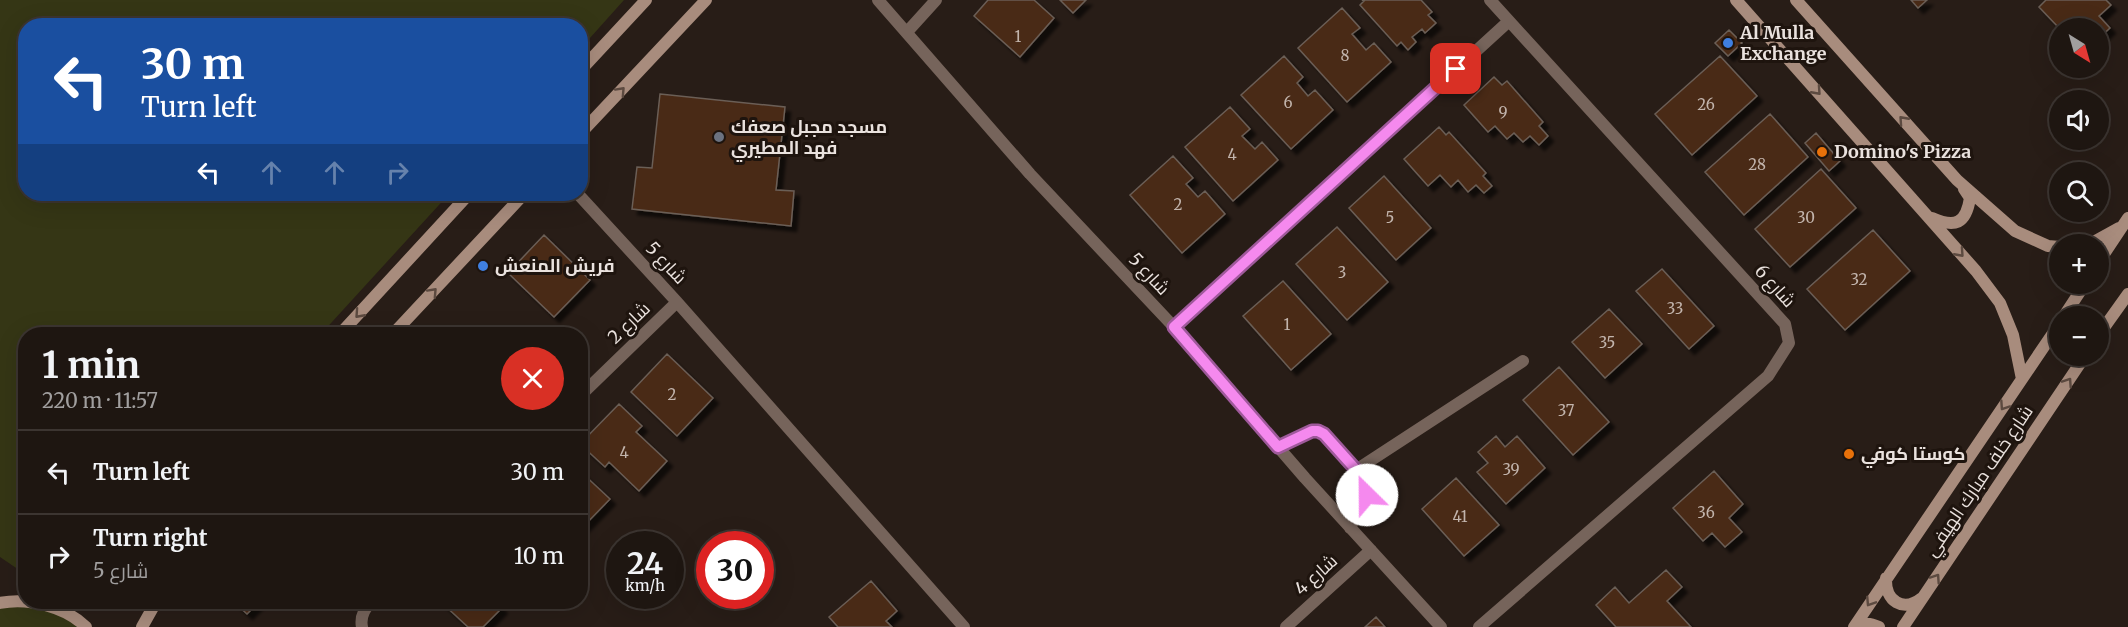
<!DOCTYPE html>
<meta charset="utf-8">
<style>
body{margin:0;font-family:Merriweather,Cairo,serif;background:#2b231f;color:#f1f3f6;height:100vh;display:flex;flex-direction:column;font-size:22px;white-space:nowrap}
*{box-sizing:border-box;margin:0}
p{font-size:20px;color:#a19f9f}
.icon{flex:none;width:33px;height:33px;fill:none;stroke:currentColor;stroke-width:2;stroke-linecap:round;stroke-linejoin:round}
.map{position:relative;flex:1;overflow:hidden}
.sheet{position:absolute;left:18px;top:327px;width:570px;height:282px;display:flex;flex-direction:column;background:#1e1611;border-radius:24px;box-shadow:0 6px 24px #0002,0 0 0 2px #3c3531}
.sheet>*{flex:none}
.guide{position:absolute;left:18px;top:18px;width:570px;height:183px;border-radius:24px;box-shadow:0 6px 24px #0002,0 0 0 2px #3c3531;background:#1a4fa0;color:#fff;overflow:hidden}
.needle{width:39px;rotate:143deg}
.fabs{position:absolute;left:2049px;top:18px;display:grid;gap:12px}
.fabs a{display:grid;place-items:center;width:60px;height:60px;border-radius:50%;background:#1e1611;box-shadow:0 6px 24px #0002,0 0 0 2px #3c3531;font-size:30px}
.speed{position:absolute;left:606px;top:531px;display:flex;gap:12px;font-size:30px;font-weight:700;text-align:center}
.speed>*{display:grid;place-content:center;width:78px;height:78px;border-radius:50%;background:#1e1611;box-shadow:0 6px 24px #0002,0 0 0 2px #3c3531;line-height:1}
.speed small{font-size:15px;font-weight:400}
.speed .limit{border:9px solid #d22;background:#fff;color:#111}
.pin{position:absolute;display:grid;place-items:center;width:51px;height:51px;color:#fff;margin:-26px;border-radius:12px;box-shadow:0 3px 9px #0006}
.me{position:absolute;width:66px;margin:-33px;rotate:337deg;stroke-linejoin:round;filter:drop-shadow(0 0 4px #0008)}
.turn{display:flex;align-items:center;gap:21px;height:126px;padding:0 24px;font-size:27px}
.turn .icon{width:78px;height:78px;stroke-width:2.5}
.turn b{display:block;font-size:42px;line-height:51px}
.lanes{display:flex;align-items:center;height:57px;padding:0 24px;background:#0003;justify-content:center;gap:30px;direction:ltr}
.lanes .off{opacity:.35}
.round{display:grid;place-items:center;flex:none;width:63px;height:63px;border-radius:32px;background:#2b231f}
.overview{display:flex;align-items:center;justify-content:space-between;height:102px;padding:0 24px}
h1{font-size:36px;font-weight:700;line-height:45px}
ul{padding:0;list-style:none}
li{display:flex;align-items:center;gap:18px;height:84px;padding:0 24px;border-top:2px solid #3c3531}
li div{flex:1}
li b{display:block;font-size:22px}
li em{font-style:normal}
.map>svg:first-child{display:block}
.green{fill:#353615}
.building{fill:#4a2914;stroke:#6b5e56;stroke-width:1.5;filter:url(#shadow)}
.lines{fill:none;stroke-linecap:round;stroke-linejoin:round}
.street{stroke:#76645b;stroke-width:12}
.secondary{stroke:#a88c7d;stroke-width:12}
.oneway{stroke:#5c4a40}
.route-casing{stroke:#9f599b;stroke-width:15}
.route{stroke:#f589ee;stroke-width:10}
.shop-dot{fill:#3f7fe0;stroke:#1e140e;stroke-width:2}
.worship-dot{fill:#6b7280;stroke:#1e140e;stroke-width:2}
.food-dot{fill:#e8710a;stroke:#1e140e;stroke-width:2}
.labels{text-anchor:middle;stroke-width:6;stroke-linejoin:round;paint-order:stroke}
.number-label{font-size:15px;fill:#c2b4ac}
.poi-label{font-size:18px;font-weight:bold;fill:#eae2de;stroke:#1e140e;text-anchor:start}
.street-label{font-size:18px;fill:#eae2de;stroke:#1e140e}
</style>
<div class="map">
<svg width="2128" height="627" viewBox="0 0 2128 627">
<defs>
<filter id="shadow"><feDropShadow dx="5.5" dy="5.5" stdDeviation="1.5" flood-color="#0009"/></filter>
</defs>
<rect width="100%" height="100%" fill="#281d17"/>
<path class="green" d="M 0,0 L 624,0 L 581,48 L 580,26 L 26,26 L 26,194 L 449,194 L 321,334 L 26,334 L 25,574 L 0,557 Z
M 0,606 C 31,606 53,603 77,627 L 0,627 Z"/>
<path class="building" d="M 988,0 L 1034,0 L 1054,18 L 1020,57 L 974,16 Z
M 1060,0 L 1086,0 L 1073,13 Z
M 1362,0 L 1421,0 L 1432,12 L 1428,15 L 1436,23 L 1425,33 L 1422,29 L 1412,37 L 1416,42 L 1408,50 L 1401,42 L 1397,46 L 1360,5 L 1364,1 Z
M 1911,0 L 1927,0 L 1918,8 Z
M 2046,0 L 2106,0 L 2111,5 L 2099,16 L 2110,28 L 2098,39 L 2098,28 L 2060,29 L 2039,7 Z
M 1342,8 L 1360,28 L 1352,34 L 1366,50 L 1374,43 L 1391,62 L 1347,102 L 1298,48 Z
M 1729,30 L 1742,43 L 1728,56 L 1715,43 Z
M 1284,56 L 1303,77 L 1297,83 L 1308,96 L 1315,90 L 1333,110 L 1291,149 L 1241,95 Z
M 1720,56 L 1757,96 L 1692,155 L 1655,114 Z
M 1494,77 L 1502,85 L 1507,81 L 1543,122 L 1539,126 L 1548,136 L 1539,145 L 1530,136 L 1523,142 L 1514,133 L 1507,139 L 1495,126 L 1488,132 L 1464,105 Z
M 660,94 L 785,107 L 776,190 L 794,191 L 791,226 L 632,209 L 637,167 L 652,168 Z
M 1230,107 L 1250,129 L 1242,136 L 1255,149 L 1262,142 L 1278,160 L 1233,201 L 1185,147 Z
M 1770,114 L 1808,157 L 1744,215 L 1705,172 Z
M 1439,127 L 1446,135 L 1449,132 L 1486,173 L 1483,176 L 1492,186 L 1484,193 L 1476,185 L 1468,192 L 1458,180 L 1451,187 L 1440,175 L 1428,186 L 1404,159 Z
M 1816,133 L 1840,161 L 1829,171 L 1805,143 Z
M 1173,156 L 1193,178 L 1186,184 L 1198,197 L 1205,191 L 1225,214 L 1182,253 L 1130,195 Z
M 1821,169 L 1856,208 L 1790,267 L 1755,229 Z
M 1384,176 L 1431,228 L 1396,260 L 1349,208 Z
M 1337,227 L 1388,282 L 1347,320 L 1296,264 Z
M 1873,230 L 1910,271 L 1845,330 L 1807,289 Z
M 544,235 L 590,280 L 554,317 L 508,273 Z
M 1662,269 L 1714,326 L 1689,349 L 1636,291 Z
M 1283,281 L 1331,334 L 1291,370 L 1243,316 Z
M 1609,309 L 1642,344 L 1605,378 L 1572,342 Z
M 667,354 L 713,398 L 677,436 L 631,392 Z
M 1559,367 L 1609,422 L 1573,455 L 1523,400 Z
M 619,404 L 642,426 L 636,432 L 667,461 L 639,491 L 609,462 L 605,467 L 580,444 Z
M 1496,436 L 1505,447 L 1517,436 L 1545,468 L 1506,504 L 1477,472 L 1488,463 L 1478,452 Z
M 580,471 L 610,499 L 580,530 Z
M 1714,471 L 1743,504 L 1729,518 L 1742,532 L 1725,547 L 1712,533 L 1703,541 L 1673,508 Z
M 1456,478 L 1499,525 L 1464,556 L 1422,509 Z
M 1666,570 L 1682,587 L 1667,601 L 1691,627 L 1616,627 L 1596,605 L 1615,587 L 1629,603 Z
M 871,581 L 897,611 L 886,621 L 892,627 L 838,627 L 829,617 Z
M 234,602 L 259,602 L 247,614 Z
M 441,602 L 496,602 L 502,608 L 483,627 L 468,627 Z
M 1376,617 L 1385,627 L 1365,627 Z"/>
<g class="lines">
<path class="street" d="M 878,0 L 1030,174 L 1174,327 L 1305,478 L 1441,627
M 907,32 L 936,0
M 578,194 L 677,302 L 964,627
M 1174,327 L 1509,21
M 580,396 L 677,302
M 1278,447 L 1312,431 L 1318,431 L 1324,434 L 1367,482 L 1369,488 L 1350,528
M 1356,470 L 1523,361
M 362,627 C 360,617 364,609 371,602
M 1286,627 L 1371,550
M 1479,627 L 1768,376 L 1789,343 L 1785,324 L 1490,0"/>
<path class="secondary" d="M 1736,0 L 1976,271 L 2000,303 L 2013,335 L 2022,379
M 1796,0 L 1957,180 L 2015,231 L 2048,246 L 2060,247
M 580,71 L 646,0
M 580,134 L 706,0
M 1932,218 C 1955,228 1966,224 1970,198 L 1964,189
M 2090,244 L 2119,228
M 2098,263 L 2128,218
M 2064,316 L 2085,284
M 340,334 L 469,194
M 393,334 L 524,194
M 2098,336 L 2128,294
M 1886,578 C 1885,601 1903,613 1922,598
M 0,603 C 28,597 66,607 86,627
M 142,627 L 156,602
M 1854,627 L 2060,323
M 1856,627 C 1864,622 1870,623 1879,627
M 1903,627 L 2085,356"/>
</g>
<defs><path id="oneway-chevron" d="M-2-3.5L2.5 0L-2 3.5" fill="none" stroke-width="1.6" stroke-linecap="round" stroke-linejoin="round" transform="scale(1.5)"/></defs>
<g class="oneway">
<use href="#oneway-chevron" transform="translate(621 91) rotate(-47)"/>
<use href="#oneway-chevron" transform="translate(1817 91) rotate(48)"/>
<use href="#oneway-chevron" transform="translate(1903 120) rotate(-132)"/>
<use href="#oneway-chevron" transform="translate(1960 253) rotate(48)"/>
<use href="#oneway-chevron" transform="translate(433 292) rotate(-47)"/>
<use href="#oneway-chevron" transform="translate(359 314) rotate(132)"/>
<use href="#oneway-chevron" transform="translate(2068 382) rotate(-56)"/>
<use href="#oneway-chevron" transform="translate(2004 406) rotate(124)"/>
<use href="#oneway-chevron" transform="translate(1936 578) rotate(-56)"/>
<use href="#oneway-chevron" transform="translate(1870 602) rotate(123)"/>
</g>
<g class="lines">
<defs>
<path id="route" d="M 1367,495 L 1369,488 L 1367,482 L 1324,434 L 1318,431 L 1312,431 L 1278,447 L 1174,327 L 1456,69"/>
</defs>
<use href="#route" class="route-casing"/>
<use href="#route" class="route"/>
</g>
<g class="shop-dot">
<circle cx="1728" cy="43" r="6"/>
<circle cx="483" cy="266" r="6"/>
</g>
<circle class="worship-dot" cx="719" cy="137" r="6"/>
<g class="food-dot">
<circle cx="1822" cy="152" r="6"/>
<circle cx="1849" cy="454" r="6"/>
</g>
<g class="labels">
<g class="number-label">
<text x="1018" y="42">1</text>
<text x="1345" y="61">8</text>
<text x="1288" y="108">6</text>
<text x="1706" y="110">26</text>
<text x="1503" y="118">9</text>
<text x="1232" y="160">4</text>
<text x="1757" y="170">28</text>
<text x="1178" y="210">2</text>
<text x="1390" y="223">5</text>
<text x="1806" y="223">30</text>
<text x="1342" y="278">3</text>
<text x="1859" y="285">32</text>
<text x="1675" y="314">33</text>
<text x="1287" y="330">1</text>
<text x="1607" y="348">35</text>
<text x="672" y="400">2</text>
<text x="1566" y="416">37</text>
<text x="624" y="458">4</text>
<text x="1511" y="475">39</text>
<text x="1706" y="518">36</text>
<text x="1460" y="522">41</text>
</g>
<g class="poi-label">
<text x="1740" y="39">Al Mulla<tspan x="1740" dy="21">Exchange</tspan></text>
<text x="731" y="133">مسجد مجبل صعفك<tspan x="731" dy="21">فهد المطيري</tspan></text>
<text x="1834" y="158">Domino's Pizza</text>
<text x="495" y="272">فريش المنعش</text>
<text x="1861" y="460">كوستا كوفي</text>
</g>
<g class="street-label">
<text transform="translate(666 263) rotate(47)" y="6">شارع 5</text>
<text transform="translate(1149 274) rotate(47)" y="6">شارع 5</text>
<text transform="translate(1775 286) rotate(48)" y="6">شارع 6</text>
<text transform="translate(629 323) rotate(-44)" y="6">شارع 2</text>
<text transform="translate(1979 481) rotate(-56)" y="6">شارع خلف مبارك الهيفي</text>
<text transform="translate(1316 575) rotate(-42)" y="6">شارع 4</text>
</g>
</g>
</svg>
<div class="fabs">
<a><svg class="needle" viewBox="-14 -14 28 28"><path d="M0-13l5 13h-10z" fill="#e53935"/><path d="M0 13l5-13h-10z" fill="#a19f9f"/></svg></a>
<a><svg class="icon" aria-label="sound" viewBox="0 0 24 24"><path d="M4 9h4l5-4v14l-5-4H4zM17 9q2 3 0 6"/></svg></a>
<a><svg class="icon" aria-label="search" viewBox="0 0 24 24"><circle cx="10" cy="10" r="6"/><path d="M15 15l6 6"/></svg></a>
<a>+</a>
<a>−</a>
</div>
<div class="speed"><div>24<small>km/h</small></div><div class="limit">30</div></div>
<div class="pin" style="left:1456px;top:69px;background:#d93025"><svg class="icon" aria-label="arrive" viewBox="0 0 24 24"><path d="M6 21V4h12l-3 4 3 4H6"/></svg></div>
<svg class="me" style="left:1367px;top:495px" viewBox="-20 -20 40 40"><circle r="19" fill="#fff"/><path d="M0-13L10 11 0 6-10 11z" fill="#f589ee"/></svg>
<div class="guide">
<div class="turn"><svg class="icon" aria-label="left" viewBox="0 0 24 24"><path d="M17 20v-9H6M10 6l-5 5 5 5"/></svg><div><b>30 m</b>Turn left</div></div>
<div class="lanes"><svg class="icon" aria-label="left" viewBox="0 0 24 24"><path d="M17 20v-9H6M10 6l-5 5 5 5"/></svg><svg class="icon off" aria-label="ahead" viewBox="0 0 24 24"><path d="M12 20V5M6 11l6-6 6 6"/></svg><svg class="icon off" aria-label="ahead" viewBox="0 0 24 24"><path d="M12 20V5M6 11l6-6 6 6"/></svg><svg class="icon off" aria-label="right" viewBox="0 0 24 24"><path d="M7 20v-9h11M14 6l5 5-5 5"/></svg></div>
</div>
<section class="sheet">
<div class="overview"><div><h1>1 min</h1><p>220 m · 11:57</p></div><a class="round" style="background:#d93025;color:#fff"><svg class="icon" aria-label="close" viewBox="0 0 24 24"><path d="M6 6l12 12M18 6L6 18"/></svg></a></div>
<ul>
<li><svg class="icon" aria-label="left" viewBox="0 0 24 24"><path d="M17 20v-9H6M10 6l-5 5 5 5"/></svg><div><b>Turn left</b></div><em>30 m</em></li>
<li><svg class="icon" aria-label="right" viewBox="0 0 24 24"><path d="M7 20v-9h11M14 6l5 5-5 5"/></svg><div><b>Turn right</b><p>شارع 5</p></div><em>10 m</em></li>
</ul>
</section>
</div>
